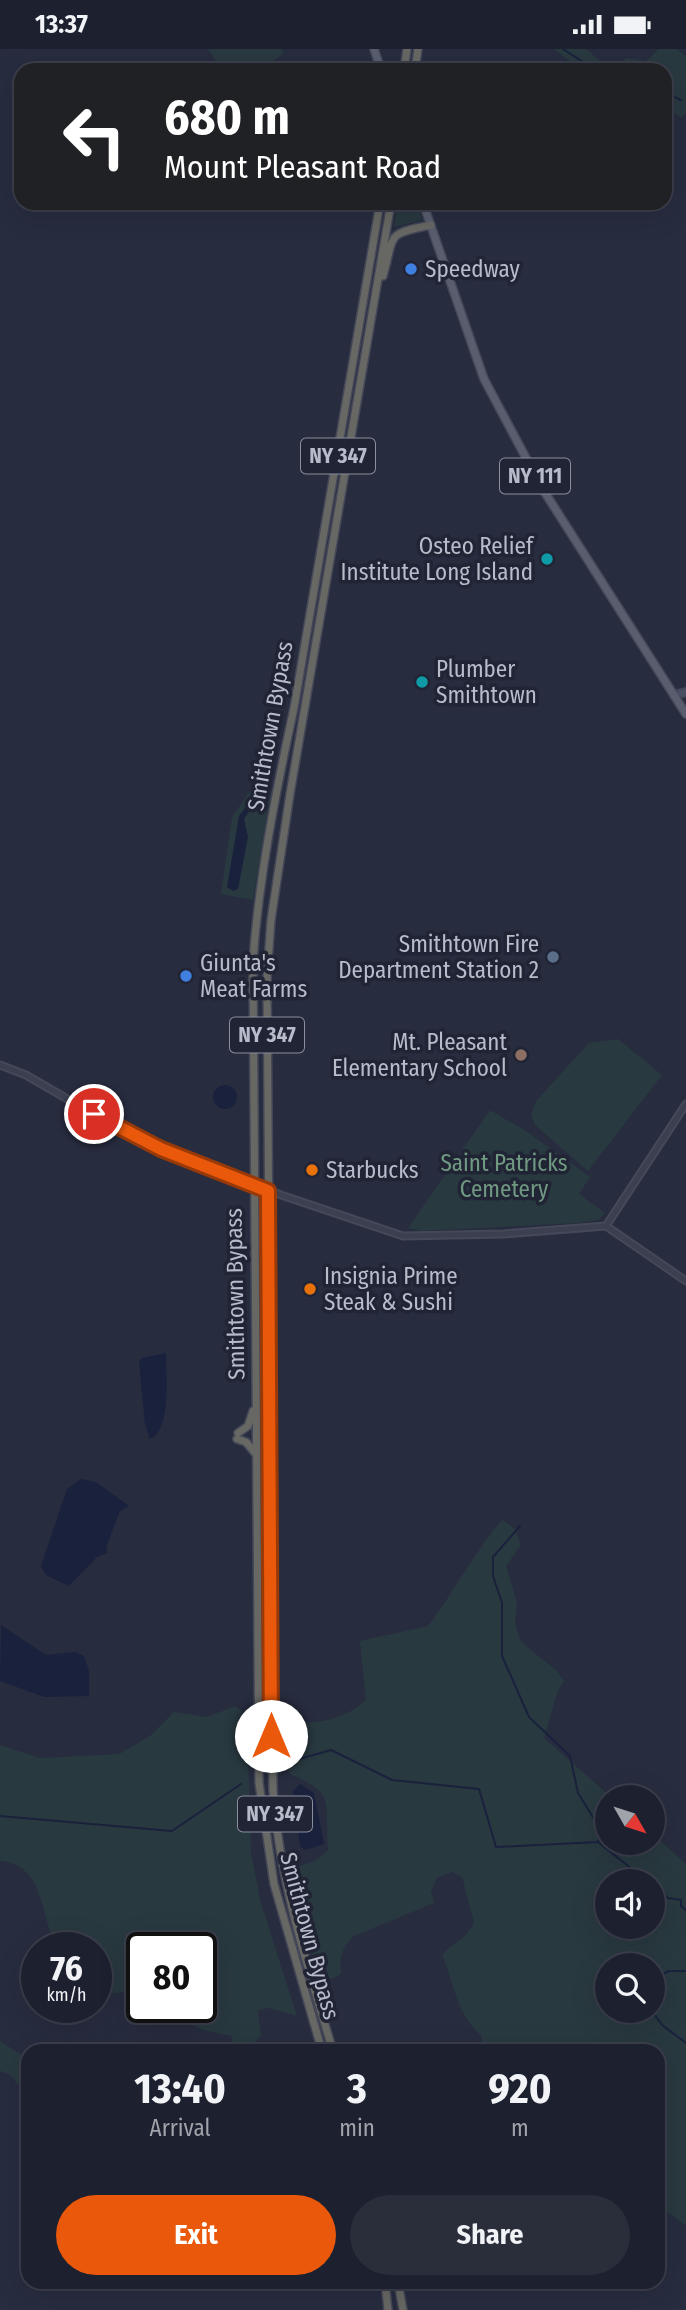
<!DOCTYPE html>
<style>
body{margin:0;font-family:"Fira Sans Condensed",sans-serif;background:#2a2e3b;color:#f1f3f6;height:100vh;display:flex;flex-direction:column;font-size:26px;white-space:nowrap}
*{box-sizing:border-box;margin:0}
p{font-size:23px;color:#a0a3aa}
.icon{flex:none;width:38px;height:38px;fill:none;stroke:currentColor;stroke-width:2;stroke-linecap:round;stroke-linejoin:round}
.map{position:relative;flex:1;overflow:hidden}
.panel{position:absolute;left:21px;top:1995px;width:644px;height:245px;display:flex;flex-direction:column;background:#1d212f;border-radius:21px;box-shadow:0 7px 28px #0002,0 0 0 2px #3b3e4b}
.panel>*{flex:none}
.hud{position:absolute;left:14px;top:14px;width:658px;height:147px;border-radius:21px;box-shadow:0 7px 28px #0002,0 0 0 2px #3b3e4b;background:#202124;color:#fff;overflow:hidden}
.needle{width:46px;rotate:129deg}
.fabs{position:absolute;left:595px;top:1736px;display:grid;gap:14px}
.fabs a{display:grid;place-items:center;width:70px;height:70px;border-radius:50%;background:#1d212f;box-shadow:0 7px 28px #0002,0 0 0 2px #3b3e4b;font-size:35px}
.speed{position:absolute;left:21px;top:1883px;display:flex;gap:14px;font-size:35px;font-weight:700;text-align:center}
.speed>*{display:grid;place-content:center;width:91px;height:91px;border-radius:50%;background:#1d212f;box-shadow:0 7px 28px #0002,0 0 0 2px #3b3e4b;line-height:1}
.speed small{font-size:18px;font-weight:400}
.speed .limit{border:4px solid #111;border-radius:10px;background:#fff;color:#111}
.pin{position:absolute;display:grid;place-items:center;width:60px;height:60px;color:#fff;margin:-30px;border:4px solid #fff;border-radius:50%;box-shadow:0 2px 7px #0007}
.me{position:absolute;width:77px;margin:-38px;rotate:0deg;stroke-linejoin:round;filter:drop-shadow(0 0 5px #0008)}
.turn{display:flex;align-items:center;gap:24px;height:147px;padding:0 35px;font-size:32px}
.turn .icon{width:91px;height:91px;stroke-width:2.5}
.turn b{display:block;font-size:49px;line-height:60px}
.eta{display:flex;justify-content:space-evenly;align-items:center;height:119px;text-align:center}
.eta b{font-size:42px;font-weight:700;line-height:49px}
.button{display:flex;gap:14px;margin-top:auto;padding:14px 35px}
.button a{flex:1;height:80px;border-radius:42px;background:#ea580c;color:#fff;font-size:28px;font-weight:700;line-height:80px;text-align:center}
.button a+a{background:#2a2e3b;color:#f1f3f6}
.status{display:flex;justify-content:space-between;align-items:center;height:49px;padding:0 35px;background:#1d212f;direction:ltr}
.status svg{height:19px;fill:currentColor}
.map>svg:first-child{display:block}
.green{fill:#293940;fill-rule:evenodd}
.water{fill:#1a213d}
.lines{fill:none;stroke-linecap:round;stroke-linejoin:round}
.stream{stroke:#1a213d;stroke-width:2}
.tertiary-casing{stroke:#454858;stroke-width:9}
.secondary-casing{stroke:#454858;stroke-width:10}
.primary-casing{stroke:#454858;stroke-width:10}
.trunk-casing{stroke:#434757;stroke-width:10}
.tertiary{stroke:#3b3f4f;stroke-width:5}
.secondary{stroke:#494e62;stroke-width:6}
.primary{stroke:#595e6f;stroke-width:7}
.trunk{stroke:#676764;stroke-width:7}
.route-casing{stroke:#983908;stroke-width:18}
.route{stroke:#ea580c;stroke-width:12}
.shop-dot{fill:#3f7fe0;stroke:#202434;stroke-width:2.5}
.culture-dot{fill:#0f9aa8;stroke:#202434;stroke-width:2.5}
.service-dot{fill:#5c6f8a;stroke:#202434;stroke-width:2.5}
.education-dot{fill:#8d6e63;stroke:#202434;stroke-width:2.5}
.food-dot{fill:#e8710a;stroke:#202434;stroke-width:2.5}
.labels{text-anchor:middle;stroke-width:7;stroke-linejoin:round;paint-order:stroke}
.shield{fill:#202434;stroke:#8a8e9d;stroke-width:2}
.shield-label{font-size:21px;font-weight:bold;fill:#b8bbca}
.poi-label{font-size:23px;fill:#b8bbca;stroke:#202434;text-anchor:start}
.street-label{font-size:23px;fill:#b8bbca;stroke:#202434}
.park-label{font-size:23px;fill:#709982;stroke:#202434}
</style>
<div class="status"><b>13:37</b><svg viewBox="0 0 49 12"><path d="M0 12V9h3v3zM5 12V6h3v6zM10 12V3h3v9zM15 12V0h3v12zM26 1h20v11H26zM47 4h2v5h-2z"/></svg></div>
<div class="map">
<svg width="686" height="2261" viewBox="0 0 686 2261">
<rect width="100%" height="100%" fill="#272c3f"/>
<path class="green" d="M 208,0 L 281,0 L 284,4 L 262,21 L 222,21 Z
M 554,0 L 586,0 L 609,19 L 627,9 L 646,12 L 659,0 L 676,0 L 686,7 L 686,63 L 682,69 L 665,58 L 665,21 L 581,21 Z
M 398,154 L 417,154 L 422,171 L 394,178 Z
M 259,729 L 271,741 L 253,851 L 221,845 L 232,768 Z
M 618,990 L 662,1026 L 588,1122 L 535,1076 L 531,1066 L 536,1052 L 589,994 Z
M 490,1061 L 526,1082 L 590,1128 L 579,1145 L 605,1164 L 598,1171 L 578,1174 L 420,1182 L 408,1179 Z
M 502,1471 L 515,1480 L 521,1496 L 506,1517 L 517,1553 L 515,1574 L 521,1593 L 556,1621 L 564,1632 L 557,1644 L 544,1689 L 611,1748 L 607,1748 L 607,1794 L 653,1794 L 653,1785 L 686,1815 L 686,2177 L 669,2164 L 658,2165 L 658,2002 L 481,2002 L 482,1988 C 454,1960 456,1939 442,1905 L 467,1885 L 474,1873 L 462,1828 L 452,1823 L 437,1829 L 431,1842 L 434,1854 L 354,1887 C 342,1898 339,1909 341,1925 L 332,1930 L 320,1929 C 308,1901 291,1848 298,1818 L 317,1811 L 328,1801 C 324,1755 338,1744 289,1725 L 287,1673 C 318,1675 342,1672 366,1651 L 360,1592 L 428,1577 C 454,1543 474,1503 502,1471 ZM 607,1832 L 653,1832 L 653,1878 L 607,1878 ZM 607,1916 L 653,1916 L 653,1962 L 607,1962 Z
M 235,1657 L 247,1665 L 251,1803 L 260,1851 L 297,1967 L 270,1959 L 258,1961 L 261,1987 L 249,1998 L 232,1999 L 232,1987 L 203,1981 L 154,1958 L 201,1958 L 201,1899 L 142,1899 L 142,1952 L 125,1943 L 96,1946 L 96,1899 L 57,1899 C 40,1868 46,1816 0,1812 L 0,1696 L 40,1709 L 119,1705 L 150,1687 L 174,1663 L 207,1668 Z
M 0,1992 L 28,2010 L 28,2048 L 9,2025 L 0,2022 Z"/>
<path class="water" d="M 259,740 L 260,745 L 244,770 L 248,788 L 238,840 L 233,842 L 227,838 L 239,767 Z
M213 1048a12 12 0 1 1 24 0a12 12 0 1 1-24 0Z
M 166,1304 C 166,1326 172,1380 150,1390 L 145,1375 L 139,1313 L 142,1309 Z
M 81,1430 L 96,1433 L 129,1457 L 120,1462 L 106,1498 L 107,1504 L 97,1508 L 69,1537 L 46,1526 L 41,1517 L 67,1440 Z
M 1,1576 L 46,1606 L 75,1603 L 84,1607 L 89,1622 L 89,1647 L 44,1648 L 0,1632 Z
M 300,1735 L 314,1744 L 324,1795 L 305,1801 L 300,1797 L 293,1742 Z"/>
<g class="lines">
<path class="stream" d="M 563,0 L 595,21
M 665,44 L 681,51
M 520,1477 L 493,1508 L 493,1527 L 502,1554 L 502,1607 L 529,1668 L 570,1707 L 578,1744 L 599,1778 L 601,1786 L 598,1793
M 285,1714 L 331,1701 L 392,1731 L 479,1740 L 496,1798 L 598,1793 L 647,1832
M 0,1767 L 172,1782 L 241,1735
M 653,1837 L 668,1849 L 681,1851 L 681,1857 L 686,1861
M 653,1930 L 669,1922 L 686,1922
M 652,1962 L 662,1976 L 686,1994"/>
<defs>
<path id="tertiary" d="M 0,1016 L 26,1026 L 114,1077 L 169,1103 L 281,1146 L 403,1187 L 503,1185 L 606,1177 L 686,1232
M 606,1177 L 686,1055"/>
<path id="secondary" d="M 674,646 L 686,643"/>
<path id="primary" d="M 374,0 L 381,21
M 423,154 L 484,330 L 542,439 L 686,665"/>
<path id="trunk" d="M 404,21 L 407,0
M 415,21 L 418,0
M 383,227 C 395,186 384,185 431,176
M 238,1384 L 248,1377 L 253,1362
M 237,1390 L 246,1393 L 255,1404
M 322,2002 L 274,1835 L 259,1734 L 253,912 C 259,827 276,742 294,659 L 380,154
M 333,2002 C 307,1916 279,1831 273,1741 L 267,928 L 271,871 L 290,745 L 391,154
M 385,2233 L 388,2261
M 398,2233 L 403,2261"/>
</defs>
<use href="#tertiary" class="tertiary-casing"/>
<use href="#secondary" class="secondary-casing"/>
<use href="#primary" class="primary-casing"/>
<use href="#trunk" class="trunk-casing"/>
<use href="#tertiary" class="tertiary"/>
<use href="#secondary" class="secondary"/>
<use href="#primary" class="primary"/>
<use href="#trunk" class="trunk"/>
</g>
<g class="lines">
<defs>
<path id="route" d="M 94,1065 L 161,1100 L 268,1142 L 271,1687"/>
</defs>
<use href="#route" class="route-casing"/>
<use href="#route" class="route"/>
</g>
<g class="shop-dot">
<circle cx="411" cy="220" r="7"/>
<circle cx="186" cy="927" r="7"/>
</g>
<g class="culture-dot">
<circle cx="547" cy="510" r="7"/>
<circle cx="422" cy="633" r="7"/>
</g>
<circle class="service-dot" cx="553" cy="908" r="7"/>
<circle class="education-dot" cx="521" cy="1006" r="7"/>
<g class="food-dot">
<circle cx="312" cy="1121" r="7"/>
<circle cx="310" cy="1240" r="7"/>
</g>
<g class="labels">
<g class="shield">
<rect x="301" y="389.5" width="74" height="35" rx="5"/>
<rect x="500" y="409.5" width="70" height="35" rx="5"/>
<rect x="230" y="968.5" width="74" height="35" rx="5"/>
<rect x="238" y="1747.5" width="74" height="35" rx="5"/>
</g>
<g class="shield-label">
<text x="338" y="414">NY 347</text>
<text x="535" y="434">NY 111</text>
<text x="267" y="993">NY 347</text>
<text x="275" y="1772">NY 347</text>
</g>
<g class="poi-label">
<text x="425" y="228">Speedway</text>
<text x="533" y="505" text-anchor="end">Osteo Relief<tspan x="533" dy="26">Institute Long Island</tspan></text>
<text x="436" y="628">Plumber<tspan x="436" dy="26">Smithtown</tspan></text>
<text x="539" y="903" text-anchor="end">Smithtown Fire<tspan x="539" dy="26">Department Station 2</tspan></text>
<text x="200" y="922">Giunta's<tspan x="200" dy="26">Meat Farms</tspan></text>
<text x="507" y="1001" text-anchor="end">Mt. Pleasant<tspan x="507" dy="26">Elementary School</tspan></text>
<text x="326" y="1129">Starbucks</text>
<text x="324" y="1235">Insignia Prime<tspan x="324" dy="26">Steak &amp; Sushi</tspan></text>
</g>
<g class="street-label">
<text transform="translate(270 677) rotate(-80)" y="8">Smithtown Bypass</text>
<text transform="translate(235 1245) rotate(-91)" y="8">Smithtown Bypass</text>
<text transform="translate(310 1887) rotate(75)" y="8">Smithtown Bypass</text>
</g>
<g class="park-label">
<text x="504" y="1122">Saint Patricks<tspan x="504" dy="26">Cemetery</tspan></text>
</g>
</g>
</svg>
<div class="fabs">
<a><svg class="needle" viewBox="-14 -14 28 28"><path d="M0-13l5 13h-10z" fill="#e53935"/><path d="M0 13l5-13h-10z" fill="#a0a3aa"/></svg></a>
<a><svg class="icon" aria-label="sound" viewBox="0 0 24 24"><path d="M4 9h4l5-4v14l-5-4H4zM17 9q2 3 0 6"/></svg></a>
<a><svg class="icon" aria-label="search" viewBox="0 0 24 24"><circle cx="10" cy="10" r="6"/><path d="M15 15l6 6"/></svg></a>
</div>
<div class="speed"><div>76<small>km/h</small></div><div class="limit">80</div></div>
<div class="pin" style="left:94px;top:1065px;background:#d93025"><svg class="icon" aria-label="arrive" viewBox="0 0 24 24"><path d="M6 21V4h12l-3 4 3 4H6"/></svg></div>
<svg class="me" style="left:271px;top:1687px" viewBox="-20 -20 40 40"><circle r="19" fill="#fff"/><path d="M0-13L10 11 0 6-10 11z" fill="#ea580c"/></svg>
<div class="hud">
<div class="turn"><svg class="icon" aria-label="left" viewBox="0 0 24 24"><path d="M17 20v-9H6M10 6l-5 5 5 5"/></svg><div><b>680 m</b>Mount Pleasant Road</div></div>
</div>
<section class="panel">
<div class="eta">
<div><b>13:40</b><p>Arrival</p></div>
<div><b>3</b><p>min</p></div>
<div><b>920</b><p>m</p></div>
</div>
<div class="button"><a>Exit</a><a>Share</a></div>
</section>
</div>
